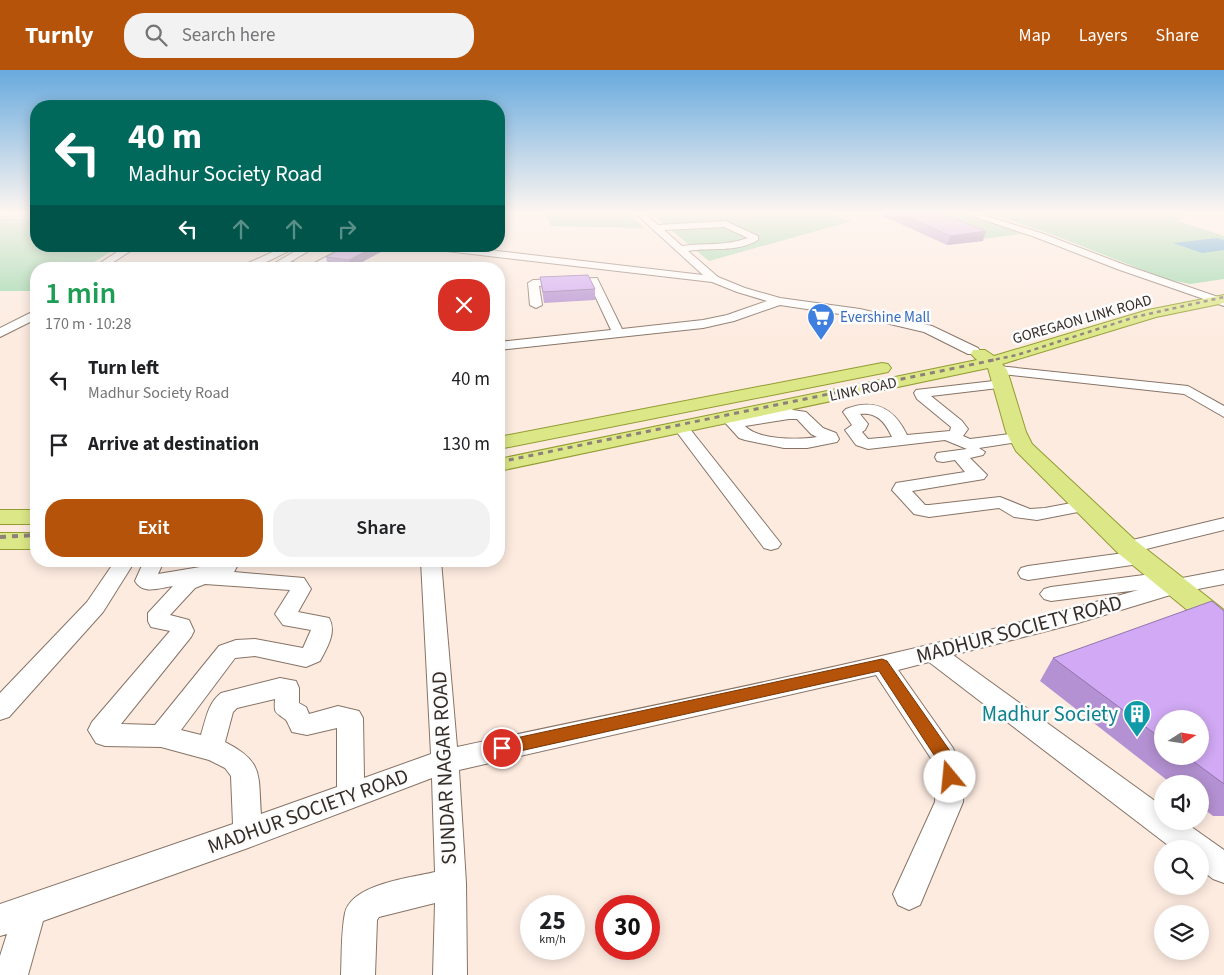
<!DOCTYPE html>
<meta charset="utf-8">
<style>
body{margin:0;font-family:"Source Sans 3",sans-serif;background:#f2f2f2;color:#202124;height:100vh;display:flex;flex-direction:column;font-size:19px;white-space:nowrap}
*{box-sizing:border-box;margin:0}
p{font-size:16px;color:#757577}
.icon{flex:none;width:28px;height:28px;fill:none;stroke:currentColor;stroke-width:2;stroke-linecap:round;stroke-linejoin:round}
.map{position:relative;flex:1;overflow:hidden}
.details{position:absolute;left:30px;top:192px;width:475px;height:305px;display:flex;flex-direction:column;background:#fff;border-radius:20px;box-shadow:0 2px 12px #0003}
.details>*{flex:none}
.guide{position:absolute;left:30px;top:30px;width:475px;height:152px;border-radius:20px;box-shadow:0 2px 12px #0003;background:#00695c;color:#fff;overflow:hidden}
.needle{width:32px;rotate:78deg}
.fabs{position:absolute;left:1154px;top:640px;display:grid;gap:10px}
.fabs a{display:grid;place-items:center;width:55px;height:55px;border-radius:50%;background:#fff;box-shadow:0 2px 12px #0003;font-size:25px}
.speed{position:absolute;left:520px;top:825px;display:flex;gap:10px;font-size:25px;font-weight:700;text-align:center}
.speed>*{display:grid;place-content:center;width:65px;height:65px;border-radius:50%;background:#fff;box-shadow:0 2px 12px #0003;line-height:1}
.speed small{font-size:12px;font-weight:400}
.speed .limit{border:8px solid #d22;background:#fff;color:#111}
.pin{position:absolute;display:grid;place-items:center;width:42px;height:42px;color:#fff;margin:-21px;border:2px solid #fff;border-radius:50%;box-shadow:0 1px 5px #0007}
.me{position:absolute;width:55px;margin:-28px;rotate:343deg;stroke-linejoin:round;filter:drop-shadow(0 0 4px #0008)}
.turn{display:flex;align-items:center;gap:18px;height:105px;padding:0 15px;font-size:22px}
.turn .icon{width:65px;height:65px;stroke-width:2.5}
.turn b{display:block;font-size:35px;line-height:42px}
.lanes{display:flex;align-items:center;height:48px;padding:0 15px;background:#0003;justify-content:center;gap:25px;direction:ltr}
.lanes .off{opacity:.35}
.round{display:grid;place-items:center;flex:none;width:52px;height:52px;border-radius:20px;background:#f2f2f2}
.head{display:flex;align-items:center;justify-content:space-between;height:85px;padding:0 15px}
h1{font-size:30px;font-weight:600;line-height:38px;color:#1e9e55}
.action{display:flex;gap:10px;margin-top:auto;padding:10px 15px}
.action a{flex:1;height:58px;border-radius:20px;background:#b45309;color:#fff;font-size:20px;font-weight:600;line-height:58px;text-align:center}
.action a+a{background:#f2f2f2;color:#202124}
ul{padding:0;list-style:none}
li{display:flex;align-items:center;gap:15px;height:65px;padding:0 15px}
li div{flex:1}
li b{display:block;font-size:19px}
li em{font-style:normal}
header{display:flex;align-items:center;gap:30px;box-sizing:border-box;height:70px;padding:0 25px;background:#b45309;color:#fff}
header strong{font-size:24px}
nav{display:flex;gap:28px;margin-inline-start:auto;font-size:18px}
.search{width:350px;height:45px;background:#f2f2f2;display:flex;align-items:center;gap:12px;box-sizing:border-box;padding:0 18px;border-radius:20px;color:#757577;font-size:19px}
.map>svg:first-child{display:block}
.green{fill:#99d6a8}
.water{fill:#489bcf}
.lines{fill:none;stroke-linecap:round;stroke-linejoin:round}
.minor-casing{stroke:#877467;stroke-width:2}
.major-casing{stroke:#939c32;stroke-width:2}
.minor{fill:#fff;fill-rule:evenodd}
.major{fill:#dce787;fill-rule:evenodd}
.rail-far2{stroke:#8e817a;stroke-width:2.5;stroke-dasharray:4 4;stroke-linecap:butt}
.rail-far1{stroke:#8e817a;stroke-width:3;stroke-dasharray:5 5;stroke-linecap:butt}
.rail{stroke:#8e817a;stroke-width:4;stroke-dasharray:6 6;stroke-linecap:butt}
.wall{fill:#b491d2;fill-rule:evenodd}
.shaded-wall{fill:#9276ab}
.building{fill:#d1a9f4;stroke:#9276ab}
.route{fill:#b45309;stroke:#753606}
.labels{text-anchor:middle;stroke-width:5;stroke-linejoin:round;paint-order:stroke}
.far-shop-label{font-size:15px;fill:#366cbe;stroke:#fcfcfc;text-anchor:start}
.far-street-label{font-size:15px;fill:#352d28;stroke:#fcfcfc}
.near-street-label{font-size:21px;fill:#352d28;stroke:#fcfcfc}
.near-culture-label{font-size:21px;fill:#0d838f;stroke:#fcfcfc;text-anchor:end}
</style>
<header>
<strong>Turnly</strong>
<div class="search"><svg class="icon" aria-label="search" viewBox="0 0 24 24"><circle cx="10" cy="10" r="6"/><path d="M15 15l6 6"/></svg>Search here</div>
<nav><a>Map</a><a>Layers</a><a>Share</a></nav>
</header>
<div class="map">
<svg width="1224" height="905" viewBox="0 0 1224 905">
<rect width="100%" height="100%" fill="#fdebe0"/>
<path class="green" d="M 544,142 L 627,142 L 644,158 L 551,156 Z
M 649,142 L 821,142 L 852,151 L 709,191 Z
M 918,142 L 957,142 L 1022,164 L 982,169 Z
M 984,142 L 1186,142 L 1190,143 L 1178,151 L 1224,166 L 1224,209 L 1190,214 L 1166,209 L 1048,163 Z
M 0,148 L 36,148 L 36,176 L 120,176 L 83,199 L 36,199 L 36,221 L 0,221 Z"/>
<path class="water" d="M 1217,168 L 1224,170 L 1224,180 L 1202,183 L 1173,173 Z"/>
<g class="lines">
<defs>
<path id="minor" d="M 0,142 L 36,142 L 36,145 L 0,146 Z
M 634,142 L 643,142 L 658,155 L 725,151 L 758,166 L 758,170 C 736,183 711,177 688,181 L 718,207 L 745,218 L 780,228 L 860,239 L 932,256 L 978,278 L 980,281 L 978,284 L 968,284 L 924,262 L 860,247 L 780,235 L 734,251 L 703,258 L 499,280 L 499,272 L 611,260 L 589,213 L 539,216 L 542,235 L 536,238 L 530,235 L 528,213 L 533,210 L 597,208 L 622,259 L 703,250 L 727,245 L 767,231 L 737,222 L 712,212 L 429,179 L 424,176 L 454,176 L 703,205 ZM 724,157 L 748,168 C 726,176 705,173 682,176 L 664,160 Z
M 960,142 L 973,142 L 1041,163 L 1125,195 L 1224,229 L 1224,236 L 1117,199 L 1035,167 Z
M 126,176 L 138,176 L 103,199 L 91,199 Z
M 286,176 L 295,178 L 252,199 L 218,199 L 223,196 L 246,194 Z
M 304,176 L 317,176 L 290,192 L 311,195 L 346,176 L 359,176 L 318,199 L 297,199 L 276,195 L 275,193 Z
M 36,240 L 36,249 L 0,267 L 0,258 Z
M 998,296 L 1188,316 L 1224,336 L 1224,347 L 1184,324 L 993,303 L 991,300 L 993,297 Z
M 1002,310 L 1007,311 L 1009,314 L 1007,317 L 931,326 L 962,351 L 968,359 L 963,366 L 970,369 L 1019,363 L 1025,365 L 1027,368 L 1025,371 L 979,378 L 985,382 L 983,385 L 970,388 L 987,405 L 984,409 L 912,421 L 925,435 L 929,435 L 1000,427 L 1030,439 L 1045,438 L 1082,431 L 1088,432 L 1091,436 L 1088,440 L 1037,450 L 1014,447 L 999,438 L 929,447 L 914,444 L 892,420 L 896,413 L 965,402 L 955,390 L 943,392 L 937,391 L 935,387 L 937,383 L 967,379 L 945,370 L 868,379 L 856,375 L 845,360 L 852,355 L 843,342 L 846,339 C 875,328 894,338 907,365 L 950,361 L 951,357 L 917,329 L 914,323 L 916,320 ZM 860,344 C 877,342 885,352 892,367 L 868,369 L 862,362 L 865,360 L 868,354 Z
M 781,332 L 786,333 L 793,340 L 806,342 L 823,358 L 836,363 L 839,369 L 837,372 L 807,378 L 784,378 L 745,370 L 739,368 L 720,347 L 723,344 C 729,342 732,343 737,348 L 778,341 L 774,336 L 776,333 ZM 789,349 L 797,349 L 811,364 L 817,367 C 798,370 758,370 745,356 Z
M 681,352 L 686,354 L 778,470 L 781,474 L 778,478 L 771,480 L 764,478 L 673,357 L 676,354 Z
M 1224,448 L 1224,460 L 1138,481 L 1146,482 L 1149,487 L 1146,492 L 1139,494 L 1028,510 L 1021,508 L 1018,503 L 1021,498 L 1028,496 L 1124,483 L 1120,481 L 1117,477 L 1120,473 Z
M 115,491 L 135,491 L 103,542 L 9,647 L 0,650 L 0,623 L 87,532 Z
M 144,491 L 164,491 L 158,504 L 218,494 L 220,491 L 240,491 L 234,502 L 304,508 L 311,519 L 298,542 L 329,548 C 337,562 327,578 320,591 L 306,597 L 255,586 L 235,588 L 181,660 L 201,665 C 206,649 208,633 221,623 L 280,608 L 296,611 L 299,618 L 299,633 L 306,637 L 309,644 L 338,636 L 359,641 L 363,648 L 364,708 L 431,684 L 421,491 L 441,491 L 457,677 C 685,628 914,585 1138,520 L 1051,531 L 1044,529 L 1040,524 L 1044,519 L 1051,517 L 1167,502 L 1174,504 L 1177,509 L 1224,500 L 1224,514 L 1177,523 L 1078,553 L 953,585 L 1162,736 L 1162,751 L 1183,751 L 1224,780 L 1224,813 L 1213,809 L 1200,799 L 1200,779 L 1173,779 L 929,592 L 898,600 L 953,678 L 964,707 L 963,732 L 920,835 L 909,840 L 898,835 L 893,824 L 935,732 L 936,707 L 932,690 L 876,605 L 459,700 L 466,813 L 467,905 L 433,905 L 435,833 L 379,847 L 377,850 L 375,905 L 341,905 C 342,885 341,863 345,843 C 352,814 410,808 435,802 L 432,708 L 248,778 L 43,851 L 28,905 L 0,905 L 0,886 L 7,864 L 0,866 L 0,834 L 233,754 L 231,706 L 225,698 L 209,690 L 161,677 L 105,676 L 96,673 L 88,660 L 92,652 L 170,561 L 151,557 L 148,551 L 148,543 L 173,516 C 159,518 143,525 135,511 ZM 205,514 L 290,520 L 275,544 L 283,555 L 311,560 L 303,578 L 255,569 L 236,570 L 219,576 L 155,655 L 121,654 L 191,567 L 194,561 L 189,550 L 170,545 L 195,518 ZM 275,629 C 274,645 275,641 286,650 C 288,653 290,658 292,662 L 307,665 L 337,658 L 337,717 L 261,744 C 258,704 264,692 225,672 L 233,642 L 237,638 Z"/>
<path id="major" d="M 1224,225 L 1224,233 L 1156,247 L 1002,294 L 1007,300 L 1026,362 L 1032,374 L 1136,471 L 1224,540 L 1224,565 L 1214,562 L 1118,483 L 1016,381 L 1006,362 L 988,298 L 499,401 L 499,389 L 977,290 L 971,284 L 973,280 L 985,280 L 994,286 L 1148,240 Z
M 882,293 L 888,294 L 891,298 L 888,302 L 499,379 L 499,367 Z
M 0,440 L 36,440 L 36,454 L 0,454 Z
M 0,463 L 36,463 L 36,479 L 0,479 Z"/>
</defs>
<use href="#minor" class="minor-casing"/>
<use href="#major" class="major-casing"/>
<use href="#minor" class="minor"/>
<use href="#major" class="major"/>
<path class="rail-far2" d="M 988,291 L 1017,285 L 1135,247 L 1224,227"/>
<path class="rail-far1" d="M 499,392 L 994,290"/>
<path class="rail" d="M 0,467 L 36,465"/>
</g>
<path class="wall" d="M 884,142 L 938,142 L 983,171 L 947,175 L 883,146 Z
M 390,177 L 351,198 L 328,195 L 326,187 Z
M 540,207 L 595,219 L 595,230 L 544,233 Z
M 1224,541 L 1224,746 L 1213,746 L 1200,736 L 1200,714 L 1172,714 L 1040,611 L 1053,588 ZM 1162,649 L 1200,686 L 1162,686 Z"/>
<path class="shaded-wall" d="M 986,161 L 983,171 L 947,175 L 950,166 Z
M 375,176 L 389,176 L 390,177 L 351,198 L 349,190 Z"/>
<path class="building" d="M 897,142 L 938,142 L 986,161 L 950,166 Z
M 347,176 L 375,176 L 349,190 L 326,187 Z
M 588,205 L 595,219 L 543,222 L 540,207 Z
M 1212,531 L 1224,541 L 1224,714 L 1186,686 L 1200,686 L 1200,649 L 1162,649 L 1162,669 L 1053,588 Z"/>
<linearGradient id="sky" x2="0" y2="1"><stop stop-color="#68aade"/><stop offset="0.53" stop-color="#fef6f1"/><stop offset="1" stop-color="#fef6f1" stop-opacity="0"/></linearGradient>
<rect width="1224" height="269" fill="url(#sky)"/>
<path class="route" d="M 882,589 L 887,591 L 950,681 L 958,707 L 955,712 L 950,714 L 944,712 L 936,688 L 879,601 L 502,685 L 497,683 L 494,678 L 497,673 L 502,671 Z"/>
<defs>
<symbol id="supermarket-pin" viewBox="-11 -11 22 30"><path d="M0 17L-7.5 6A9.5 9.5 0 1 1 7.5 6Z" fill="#3f7fe0" stroke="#fcfcfc"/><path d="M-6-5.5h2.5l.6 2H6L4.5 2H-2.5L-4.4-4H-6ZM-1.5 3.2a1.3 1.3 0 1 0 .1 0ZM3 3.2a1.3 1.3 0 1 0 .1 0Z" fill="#fff"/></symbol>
<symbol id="building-pin" viewBox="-11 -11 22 30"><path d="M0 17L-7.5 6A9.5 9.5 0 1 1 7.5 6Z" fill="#0f9aa8" stroke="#fcfcfc"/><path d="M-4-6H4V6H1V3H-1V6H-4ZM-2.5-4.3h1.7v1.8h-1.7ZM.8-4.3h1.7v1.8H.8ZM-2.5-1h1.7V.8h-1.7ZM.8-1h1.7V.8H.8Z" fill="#fff"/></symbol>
</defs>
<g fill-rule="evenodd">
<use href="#supermarket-pin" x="805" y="231" width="32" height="43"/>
<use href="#building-pin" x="1121" y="628" width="32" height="43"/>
</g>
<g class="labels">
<g class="far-shop-label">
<text x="840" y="252">Evershine Mall</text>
</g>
<g class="far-street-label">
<text transform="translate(1082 249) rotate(-16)" y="5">GOREGAON LINK ROAD</text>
<text transform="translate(863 319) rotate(-12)" y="5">LINK ROAD</text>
</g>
<g class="near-street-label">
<text transform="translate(1019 559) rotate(-15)" y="7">MADHUR SOCIETY ROAD</text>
<text transform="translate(444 698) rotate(-93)" y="7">SUNDAR NAGAR ROAD</text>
<text transform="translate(308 741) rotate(-20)" y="7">MADHUR SOCIETY ROAD</text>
</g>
<g class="near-culture-label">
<text x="1118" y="651">Madhur Society</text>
</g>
</g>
</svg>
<div class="fabs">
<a><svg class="needle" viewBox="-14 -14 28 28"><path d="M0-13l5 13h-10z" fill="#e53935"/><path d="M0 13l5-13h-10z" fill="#757577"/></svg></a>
<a><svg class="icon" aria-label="sound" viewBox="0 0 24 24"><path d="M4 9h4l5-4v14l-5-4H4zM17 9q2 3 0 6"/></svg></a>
<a><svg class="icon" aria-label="search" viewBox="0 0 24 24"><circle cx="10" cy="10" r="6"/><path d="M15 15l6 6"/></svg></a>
<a><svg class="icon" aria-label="layers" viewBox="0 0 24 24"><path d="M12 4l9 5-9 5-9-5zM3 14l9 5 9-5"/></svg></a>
</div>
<div class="speed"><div>25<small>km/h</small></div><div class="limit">30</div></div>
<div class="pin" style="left:502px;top:678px;background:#d93025"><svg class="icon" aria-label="arrive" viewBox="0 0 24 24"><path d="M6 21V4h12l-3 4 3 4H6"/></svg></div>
<svg class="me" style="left:950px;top:707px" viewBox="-20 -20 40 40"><circle r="19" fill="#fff"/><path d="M0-13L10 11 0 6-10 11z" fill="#b45309"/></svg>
<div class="guide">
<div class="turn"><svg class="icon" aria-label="left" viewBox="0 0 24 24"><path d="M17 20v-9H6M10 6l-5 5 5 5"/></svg><div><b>40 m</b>Madhur Society Road</div></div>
<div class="lanes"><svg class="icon" aria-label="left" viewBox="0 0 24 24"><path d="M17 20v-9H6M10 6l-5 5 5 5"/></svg><svg class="icon off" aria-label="ahead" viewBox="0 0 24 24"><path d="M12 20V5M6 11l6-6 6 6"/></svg><svg class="icon off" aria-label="ahead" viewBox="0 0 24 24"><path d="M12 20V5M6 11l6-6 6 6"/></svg><svg class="icon off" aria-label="right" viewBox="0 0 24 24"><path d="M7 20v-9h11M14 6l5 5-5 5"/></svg></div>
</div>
<section class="details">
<div class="head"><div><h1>1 min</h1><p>170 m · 10:28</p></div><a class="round" style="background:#d93025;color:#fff"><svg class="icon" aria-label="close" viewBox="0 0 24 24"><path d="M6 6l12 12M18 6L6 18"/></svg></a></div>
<ul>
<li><svg class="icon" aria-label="left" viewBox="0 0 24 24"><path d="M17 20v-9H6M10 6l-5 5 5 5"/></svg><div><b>Turn left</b><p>Madhur Society Road</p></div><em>40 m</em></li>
<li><svg class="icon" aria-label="arrive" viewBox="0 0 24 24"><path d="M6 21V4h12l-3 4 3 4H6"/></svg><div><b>Arrive at destination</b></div><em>130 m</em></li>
</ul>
<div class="action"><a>Exit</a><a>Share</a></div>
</section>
</div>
